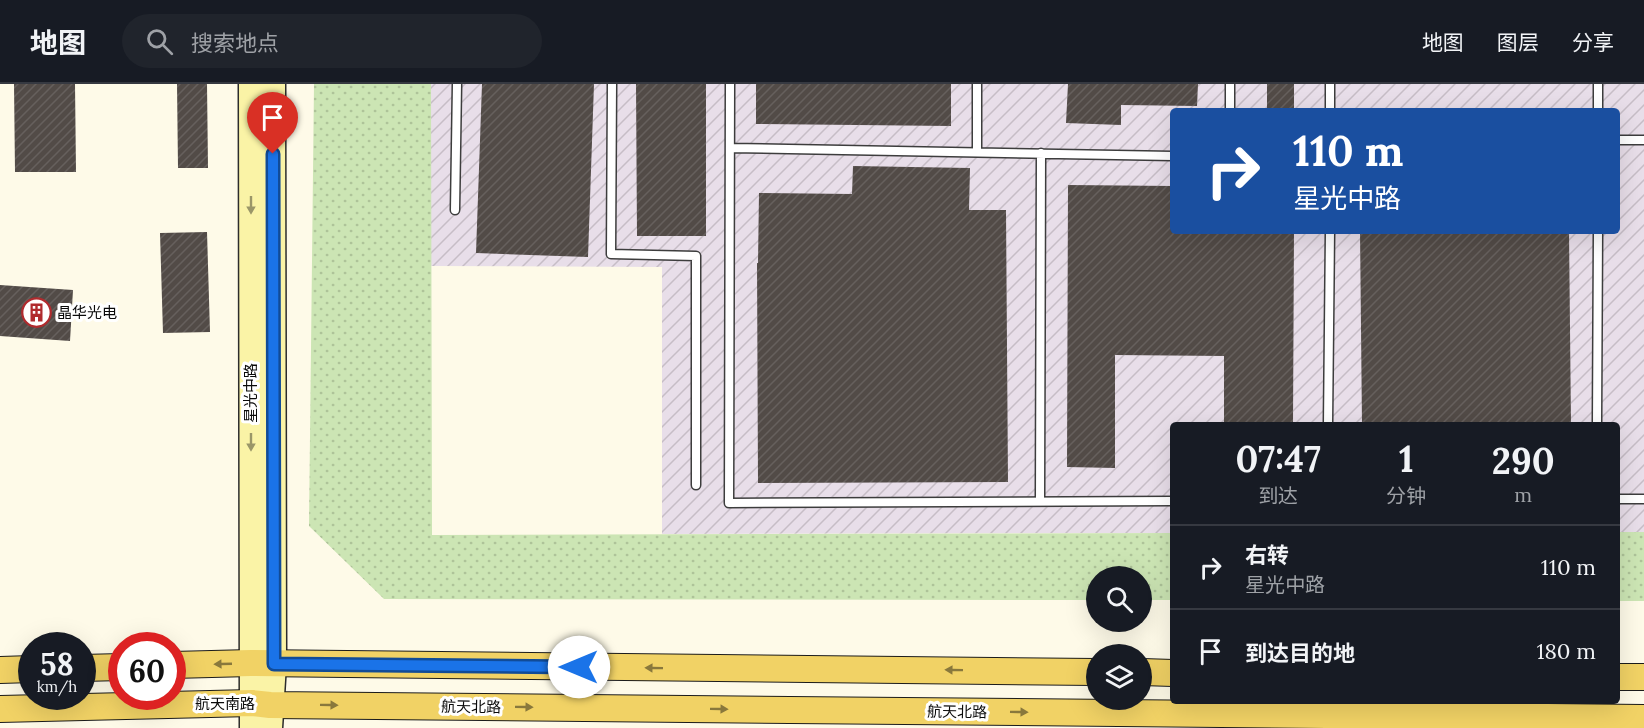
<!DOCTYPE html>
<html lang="zh">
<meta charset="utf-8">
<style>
body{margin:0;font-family:Lora,"Noto Sans SC",serif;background:#20242c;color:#f1f3f6;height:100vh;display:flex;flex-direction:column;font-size:22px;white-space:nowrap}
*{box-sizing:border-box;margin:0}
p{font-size:20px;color:#9ea1a6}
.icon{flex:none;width:33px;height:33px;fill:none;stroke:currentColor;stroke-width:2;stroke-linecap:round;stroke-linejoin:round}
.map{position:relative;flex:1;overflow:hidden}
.details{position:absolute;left:1170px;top:338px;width:450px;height:282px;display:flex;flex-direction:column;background:#171b24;border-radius:6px;box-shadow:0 6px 24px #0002}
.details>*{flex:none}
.guide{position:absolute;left:1170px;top:24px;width:450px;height:126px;border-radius:6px;box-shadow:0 6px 24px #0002;background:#1a4fa0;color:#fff;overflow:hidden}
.tools{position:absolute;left:1086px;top:482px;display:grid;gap:12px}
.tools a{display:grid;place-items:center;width:66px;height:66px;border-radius:50%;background:#171b24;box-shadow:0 6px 24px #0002;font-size:30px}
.speed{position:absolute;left:18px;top:548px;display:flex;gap:12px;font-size:30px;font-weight:700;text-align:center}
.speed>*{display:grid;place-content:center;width:78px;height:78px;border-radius:50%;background:#171b24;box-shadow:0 6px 24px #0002;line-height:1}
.speed small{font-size:15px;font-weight:400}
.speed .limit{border:9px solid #d22;background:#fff;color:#111}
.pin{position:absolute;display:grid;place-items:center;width:51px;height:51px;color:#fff;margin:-62px -26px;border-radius:50% 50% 50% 0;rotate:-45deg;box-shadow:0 0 6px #0007}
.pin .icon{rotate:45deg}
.me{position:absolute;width:66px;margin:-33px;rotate:270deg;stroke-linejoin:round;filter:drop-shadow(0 0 4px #0008)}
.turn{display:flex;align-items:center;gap:21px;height:126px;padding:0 24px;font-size:27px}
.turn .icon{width:78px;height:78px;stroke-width:2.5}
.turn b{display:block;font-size:42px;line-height:51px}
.eta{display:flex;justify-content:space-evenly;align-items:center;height:102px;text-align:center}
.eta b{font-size:36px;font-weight:800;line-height:42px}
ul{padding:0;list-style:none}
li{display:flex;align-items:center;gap:18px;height:84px;padding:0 24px;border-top:2px solid #363941}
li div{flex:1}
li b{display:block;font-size:22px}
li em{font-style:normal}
header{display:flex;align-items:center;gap:36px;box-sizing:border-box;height:84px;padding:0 30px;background:#171b24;border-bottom:2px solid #363941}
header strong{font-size:28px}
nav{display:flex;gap:33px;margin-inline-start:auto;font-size:21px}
.search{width:420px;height:54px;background:#20242c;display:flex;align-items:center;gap:15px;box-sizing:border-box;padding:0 21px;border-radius:33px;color:#9ea1a6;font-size:22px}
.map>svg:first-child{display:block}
.industrial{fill:url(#industrial-furrows);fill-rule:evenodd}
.grass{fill:url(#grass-dots)}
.building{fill:url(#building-hatch)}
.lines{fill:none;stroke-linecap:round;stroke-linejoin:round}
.service-casing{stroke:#3d3d3d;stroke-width:11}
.secondary-casing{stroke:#2c2c2c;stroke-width:27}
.primary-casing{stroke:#1b1b1b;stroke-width:28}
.service{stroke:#fff;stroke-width:8}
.secondary{stroke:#faf3a6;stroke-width:24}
.primary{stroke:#f1d265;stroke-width:26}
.oneway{fill:#9a9668}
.oneway2{fill:#89783c}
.route-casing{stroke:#114b97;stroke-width:15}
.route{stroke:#1a73e8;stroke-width:10}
.labels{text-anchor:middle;stroke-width:6;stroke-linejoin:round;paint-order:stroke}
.poi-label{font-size:15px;fill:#0a0a0a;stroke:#fff;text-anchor:start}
.street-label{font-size:15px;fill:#0a0a0a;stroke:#fff}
</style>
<header>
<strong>地图</strong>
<div class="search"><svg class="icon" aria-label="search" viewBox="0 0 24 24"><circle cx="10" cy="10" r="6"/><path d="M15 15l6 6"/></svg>搜索地点</div>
<nav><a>地图</a><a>图层</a><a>分享</a></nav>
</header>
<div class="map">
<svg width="1644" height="644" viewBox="0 0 1644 644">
<defs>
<pattern id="industrial-furrows" width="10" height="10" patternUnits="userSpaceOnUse" patternTransform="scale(1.5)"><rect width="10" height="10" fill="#e8dee9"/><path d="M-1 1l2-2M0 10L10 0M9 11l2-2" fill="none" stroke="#c6bdc6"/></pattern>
<pattern id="grass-dots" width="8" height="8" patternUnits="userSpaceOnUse" patternTransform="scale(1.5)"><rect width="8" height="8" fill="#cce5b4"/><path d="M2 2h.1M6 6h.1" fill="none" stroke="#aec399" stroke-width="1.8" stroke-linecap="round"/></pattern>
<pattern id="building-hatch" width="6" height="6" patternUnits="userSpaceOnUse" patternTransform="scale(1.5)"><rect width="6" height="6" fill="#524b47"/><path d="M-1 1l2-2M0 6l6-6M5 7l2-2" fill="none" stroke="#66605d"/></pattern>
</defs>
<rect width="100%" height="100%" fill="#fefae8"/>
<path class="industrial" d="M 431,0 L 1644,0 L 1644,448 L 1617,448 L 1617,340 L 1173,340 L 1173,449 L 662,450 L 662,183 L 431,182 ZM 1173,27 L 1617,27 L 1617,147 L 1173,147 Z"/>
<path class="grass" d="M 314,0 L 431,0 L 432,451 L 1173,449 L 1173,516 L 1142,516 L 1142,492 L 1096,492 L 1096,516 L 384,515 L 309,442 Z
M 1617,448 L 1644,448 L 1644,517 L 1617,517 Z"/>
<path class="building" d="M 14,0 L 75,0 L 76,88 L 15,88 Z
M 177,0 L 207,0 L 208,84 L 178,84 Z
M 482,0 L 594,0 L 588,173 L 476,169 Z
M 636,0 L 706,0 L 706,152 L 637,152 Z
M 756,0 L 951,0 L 951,42 L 756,40 Z
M 1068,0 L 1198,0 L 1197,22 L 1121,21 L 1121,41 L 1066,39 Z
M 1267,0 L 1294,0 L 1294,27 L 1267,27 Z
M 853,82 L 970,84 L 969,126 L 1006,126 L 1008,398 L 758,399 L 757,179 L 758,179 L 759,109 L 852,110 Z
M 1068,101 L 1173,102 L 1173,147 L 1294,147 L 1293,340 L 1224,340 L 1224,272 L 1115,271 L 1115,384 L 1067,383 Z
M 1360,147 L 1569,147 L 1571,340 L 1362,340 Z
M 207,148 L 210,248 L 163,249 L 160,149 Z
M 0,201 L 73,206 L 70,257 L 0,252 Z"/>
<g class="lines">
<defs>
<path id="service" d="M 612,0 L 611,170 L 696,172 L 696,401
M 730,0 L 729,419 L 1173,417
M 1598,0 L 1598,27
M 1230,27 L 1230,0
M 1330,27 L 1330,0
M 1617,56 L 1644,56
M 730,64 L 1173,72
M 977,68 L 977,0
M 455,126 L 457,0
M 1328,340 L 1330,147
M 1597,340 L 1598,147
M 1617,415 L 1644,415
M 1040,417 L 1041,69"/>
<path id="secondary" d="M 251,0 L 252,644
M 270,644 L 274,580 L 273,0"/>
<path id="primary" d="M 172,581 L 251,579 L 1096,588
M 82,584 L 122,583
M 0,586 L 32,585
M 1142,588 L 1173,589
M 1617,593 L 1644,593
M 0,625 L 252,619 L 270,621 L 1644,634"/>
</defs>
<use href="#service" class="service-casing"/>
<use href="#secondary" class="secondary-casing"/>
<use href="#primary" class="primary-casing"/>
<use href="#service" class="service"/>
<use href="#secondary" class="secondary"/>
<use href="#primary" class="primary"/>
</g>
<defs><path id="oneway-solid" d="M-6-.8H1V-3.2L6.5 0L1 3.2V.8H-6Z" transform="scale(1.5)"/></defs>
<g class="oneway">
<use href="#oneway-solid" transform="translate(251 121) rotate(90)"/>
<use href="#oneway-solid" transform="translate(251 358) rotate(90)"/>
</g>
<g class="oneway2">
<use href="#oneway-solid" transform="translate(223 580) rotate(178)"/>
<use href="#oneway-solid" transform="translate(654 584) rotate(-179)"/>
<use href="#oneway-solid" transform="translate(954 586) rotate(-179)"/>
<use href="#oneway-solid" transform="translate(329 621) rotate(1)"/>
<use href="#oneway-solid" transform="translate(524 623) rotate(1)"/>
<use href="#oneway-solid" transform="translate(719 625) rotate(1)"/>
<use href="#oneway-solid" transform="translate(1019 628) rotate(1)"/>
</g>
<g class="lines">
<defs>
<path id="route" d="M 273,70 L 274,580 L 579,583"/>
</defs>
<use href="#route" class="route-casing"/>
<use href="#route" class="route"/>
</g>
<defs>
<symbol id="building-ring" viewBox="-11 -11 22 22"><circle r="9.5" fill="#fff" stroke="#b02b2e" stroke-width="1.5"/><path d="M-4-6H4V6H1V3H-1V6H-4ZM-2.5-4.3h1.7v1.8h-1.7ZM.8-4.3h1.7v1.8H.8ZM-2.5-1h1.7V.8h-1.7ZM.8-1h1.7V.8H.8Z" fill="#b02b2e"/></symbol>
</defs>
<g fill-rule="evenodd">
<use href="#building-ring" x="20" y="212" width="33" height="33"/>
</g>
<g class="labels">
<g class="poi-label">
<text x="57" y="234">晶华光电</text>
</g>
<g class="street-label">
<text transform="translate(251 309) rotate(-90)" y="5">星光中路</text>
<text x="225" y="625">航天南路</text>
<text transform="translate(471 623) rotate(1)" y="5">航天北路</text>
<text transform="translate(957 628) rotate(1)" y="5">航天北路</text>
</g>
</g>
</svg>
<div class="tools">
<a><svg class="icon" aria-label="search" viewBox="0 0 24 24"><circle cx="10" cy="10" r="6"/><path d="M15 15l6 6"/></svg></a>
<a><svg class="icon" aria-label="layers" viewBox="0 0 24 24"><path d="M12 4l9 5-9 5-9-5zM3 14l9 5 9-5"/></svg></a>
</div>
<div class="speed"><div>58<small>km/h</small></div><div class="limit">60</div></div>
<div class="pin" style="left:273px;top:70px;background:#d93025"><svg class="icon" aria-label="arrive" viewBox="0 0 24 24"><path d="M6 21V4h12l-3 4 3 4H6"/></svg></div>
<svg class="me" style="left:579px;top:583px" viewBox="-20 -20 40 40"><circle r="19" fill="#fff"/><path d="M0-13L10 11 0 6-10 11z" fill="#1a73e8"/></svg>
<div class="guide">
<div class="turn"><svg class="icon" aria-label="right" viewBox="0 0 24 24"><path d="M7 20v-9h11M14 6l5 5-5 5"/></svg><div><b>110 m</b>星光中路</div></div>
</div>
<section class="details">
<div class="eta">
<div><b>07:47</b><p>到达</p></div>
<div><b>1</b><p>分钟</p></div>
<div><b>290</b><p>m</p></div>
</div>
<ul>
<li><svg class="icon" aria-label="right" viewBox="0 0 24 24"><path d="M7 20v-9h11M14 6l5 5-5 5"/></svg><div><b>右转</b><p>星光中路</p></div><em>110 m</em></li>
<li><svg class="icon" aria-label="arrive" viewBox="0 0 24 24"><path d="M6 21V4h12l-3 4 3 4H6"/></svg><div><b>到达目的地</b></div><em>180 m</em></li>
</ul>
</section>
</div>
